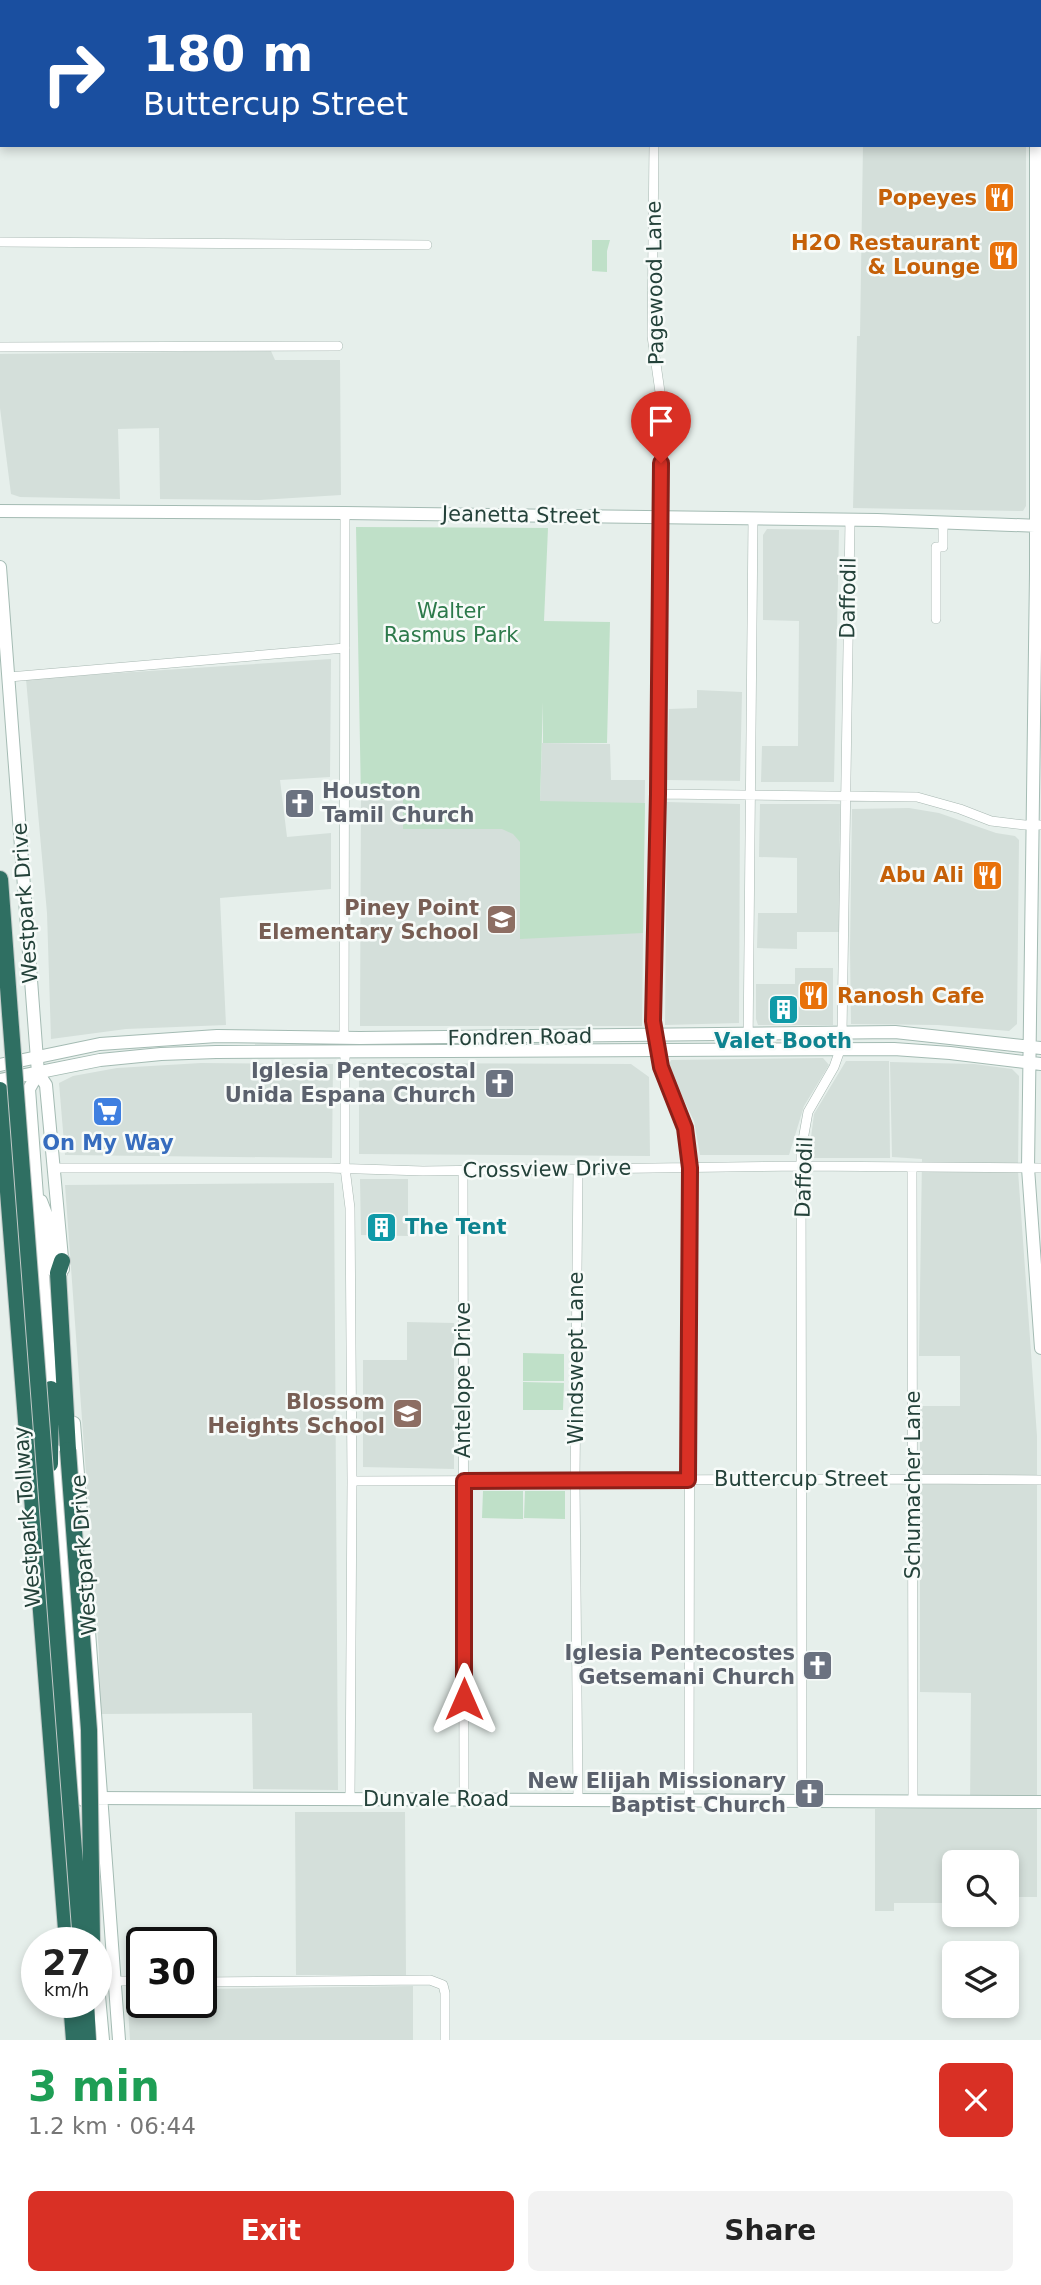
<!DOCTYPE html>
<meta charset="utf-8">
<style>
body{margin:0;font-family:"DejaVu Sans",sans-serif;background:#f2f2f2;color:#222;height:100vh;display:flex;flex-direction:column;font-size:26px;white-space:nowrap}
*{box-sizing:border-box;margin:0}
p{font-size:23px;color:#767676}
.icon{flex:none;width:38px;height:38px;fill:none;stroke:currentColor;stroke-width:2;stroke-linecap:round;stroke-linejoin:round}
.map{position:relative;height:2040px;overflow:hidden}
.sheet{display:flex;flex-direction:column;background:#fff;flex:1}
.sheet>*{flex:none}
.hud{position:absolute;left:0px;top:0px;width:1041px;height:147px;box-shadow:0 4px 10px #0003;background:#1a4fa0;color:#fff;overflow:hidden}
.tools{position:absolute;left:942px;top:1850px;display:grid;gap:14px}
.tools a{display:grid;place-items:center;width:77px;height:77px;border-radius:10px;background:#fff;box-shadow:0 4px 10px #0003;font-size:35px}
.speed{position:absolute;left:21px;top:1927px;display:flex;gap:14px;font-size:35px;font-weight:700;text-align:center}
.speed>*{display:grid;place-content:center;width:91px;height:91px;border-radius:50%;background:#fff;box-shadow:0 4px 10px #0003;line-height:1}
.speed small{font-size:18px;font-weight:400}
.speed .limit{border:4px solid #111;border-radius:10px;background:#fff;color:#111}
.pin{position:absolute;display:grid;place-items:center;width:60px;height:60px;color:#fff;margin:-72px -30px;border-radius:50% 50% 50% 0;rotate:-45deg;box-shadow:0 0 7px #0007}
.pin .icon{rotate:45deg}
.me{position:absolute;width:77px;margin:-38px;rotate:0deg;stroke-linejoin:round;filter:drop-shadow(0 0 5px #0008)}
.turn{display:flex;align-items:center;gap:24px;height:147px;padding:0 28px;font-size:32px}
.turn .icon{width:91px;height:91px;stroke-width:2.5}
.turn b{display:block;font-size:49px;line-height:60px}
.round{display:grid;place-items:center;flex:none;width:74px;height:74px;border-radius:10px;background:#f2f2f2}
.head{display:flex;align-items:center;justify-content:space-between;height:119px;padding:0 28px}
h1{font-size:42px;font-weight:800;line-height:52px;color:#1e9e55}
.action{display:flex;gap:14px;margin-top:auto;padding:14px 28px}
.action a{flex:1;height:80px;border-radius:10px;background:#d93025;color:#fff;font-size:28px;font-weight:800;line-height:80px;text-align:center}
.action a+a{background:#f2f2f2;color:#222}
.map>svg:first-child{display:block}
.built{fill:#d4dfda}
.green{fill:#bfe0c8}
.lines{fill:none;stroke-linecap:round;stroke-linejoin:round}
.street-casing{stroke:#a8b8b2;stroke-width:10}
.secondary-casing{stroke:#a4bbb3;stroke-width:14}
.highway-casing{stroke:#c2cac8;stroke-width:18}
.street{stroke:#fff;stroke-width:9}
.secondary{stroke:#fff;stroke-width:12}
.highway{stroke:#2f6f62;stroke-width:16}
.highway-bridge-casing{stroke:#c2cac8;stroke-width:18;stroke-linecap:butt}
.highway-bridge{stroke:#2f6f62;stroke-width:16}
.route-casing{stroke:#8d1f18;stroke-width:18}
.route{stroke:#d93025;stroke-width:12}
.labels{text-anchor:middle;stroke-width:5;stroke-linejoin:round;paint-order:stroke}
.food-label{font-size:21px;font-weight:bold;fill:#c56008;stroke:#f7fbf9;text-anchor:end}
.street-label{font-size:21px;fill:#24423a;stroke:#f7fbf9}
.park-label{font-size:21px;fill:#2d7a4b;stroke:#f7fbf9}
.worship-label{font-size:21px;font-weight:bold;fill:#5b616d;stroke:#f7fbf9;text-anchor:end}
.education-label{font-size:21px;font-weight:bold;fill:#785e54;stroke:#f7fbf9;text-anchor:end}
.culture-label{font-size:21px;font-weight:bold;fill:#0d838f;stroke:#f7fbf9}
.shop-label{font-size:21px;font-weight:bold;fill:#366cbe;stroke:#f7fbf9}
</style>
<div class="map">
<svg width="1041" height="2040" viewBox="0 0 1041 2040">
<rect width="100%" height="100%" fill="#e6efeb"/>
<path class="built" d="M 863,145 L 1026,145 L 1026,506 L 1023,511 L 853,508 L 857,336 L 860,336 Z
M 271,351 L 275,360 L 340,360 L 341,495 L 260,500 L 160,499 L 159,428 L 118,429 L 120,499 L 20,497 L 11,494 L 0,408 L 0,354 Z
M 767,529 L 839,530 L 834,782 L 761,782 L 762,746 L 798,746 L 799,621 L 763,620 L 763,535 Z
M 331,659 L 330,777 L 280,780 L 287,837 L 331,833 L 331,889 L 220,898 L 226,1025 L 126,1029 L 51,1039 L 47,913 L 26,679 Z
M 697,690 L 742,692 L 740,781 L 667,780 L 669,709 L 697,708 Z
M 542,743 L 610,744 L 611,780 L 645,780 L 642,1026 L 360,1026 L 361,800 L 540,802 Z
M 667,802 L 740,804 L 739,1023 L 665,1025 Z
M 760,804 L 840,804 L 839,932 L 797,932 L 797,949 L 757,948 L 758,913 L 797,913 L 797,858 L 759,857 Z
M 909,808 L 939,813 L 996,833 L 1015,836 L 1019,840 L 1017,1024 L 1009,1031 L 938,1025 L 851,1024 L 850,949 L 852,809 Z
M 795,968 L 833,968 L 833,1025 L 758,1025 L 756,1019 L 756,984 L 795,984 Z
M 823,1058 L 829,1065 L 804,1106 L 789,1155 L 700,1155 L 694,1121 L 668,1067 L 671,1060 Z
M 846,1061 L 889,1061 L 890,1158 L 814,1158 L 809,1153 L 814,1114 Z
M 890,1062 L 974,1064 L 1012,1069 L 1019,1076 L 1018,1171 L 1037,1436 L 1037,1897 L 1006,1897 L 1006,1862 L 954,1862 L 954,1903 L 894,1903 L 894,1911 L 875,1911 L 875,1809 L 970,1808 L 971,1693 L 920,1692 L 920,1406 L 960,1406 L 960,1356 L 919,1356 L 922,1159 L 892,1157 Z
M 201,1063 L 333,1064 L 332,1158 L 65,1155 L 59,1083 L 73,1076 L 117,1068 Z
M 359,1063 L 631,1064 L 649,1077 L 650,1156 L 359,1154 Z
M 360,1179 L 408,1179 L 408,1236 L 361,1235 Z
M 334,1183 L 338,1790 L 253,1789 L 252,1713 L 100,1714 L 99,1653 L 65,1185 Z
M 407,1322 L 454,1323 L 454,1469 L 363,1467 L 363,1360 L 407,1360 Z
M 295,1812 L 405,1812 L 406,1975 L 296,1975 Z
M 413,1986 L 413,2040 L 130,2040 L 127,1990 L 142,1990 L 142,2002 L 201,2002 L 201,1989 Z"/>
<path class="green" d="M 592,240 L 610,240 L 607,251 L 607,272 L 592,271 Z
M 356,527 L 548,528 L 544,621 L 610,622 L 607,743 L 543,743 L 543,702 L 540,801 L 645,803 L 643,933 L 520,939 L 520,842 L 513,834 L 502,829 L 403,829 L 403,800 L 361,800 Z
M 523,1353 L 564,1354 L 564,1381 L 523,1381 Z
M 523,1382 L 564,1383 L 563,1410 L 523,1410 Z
M 483,1491 L 523,1491 L 523,1519 L 482,1518 Z
M 525,1491 L 565,1491 L 565,1519 L 524,1518 Z"/>
<g class="lines">
<defs>
<path id="street" d="M 655,2 L 655,0
M 0,58 L 2,58
M 1040,116 L 1041,117
M 654,145 L 652,336 L 662,406 L 658,794 L 653,1021 L 661,1067 L 685,1128 L 690,1168 L 689,1800
M 0,242 L 427,245
M 0,347 L 338,346
M 936,619 L 936,547 L 943,547 L 943,522
M 9,677 L 345,648
M 658,794 L 917,797 L 960,809 L 991,821 L 1025,825 L 1041,825
M 344,1038 L 345,513
M 748,1050 L 753,519
M 345,1052 L 345,1168 L 350,1208 L 352,1481 L 350,1799
M 54,1168 L 329,1168 L 423,1171 L 802,1166 L 1041,1168
M 578,1168 L 575,1480 L 578,1800
M 912,1168 L 913,1801
M 463,1170 L 464,1799
M 352,1481 L 912,1479 L 1041,1480
M 802,1801 L 801,1151 L 808,1112 L 834,1067 L 840,1050 L 842,1033 L 850,520
M 115,1981 L 142,1981
M 201,1982 L 430,1980 L 443,1985 L 445,1993 L 445,2040"/>
<path id="secondary" d="M 1038,2 L 1038,0
M 1036,145 L 1036,573 L 1028,1168 L 1041,1348
M 0,511 L 345,513 L 877,520 L 1041,526
M 0,567 L 38,1073 L 46,1085 L 63,1269
M 0,1065 L 100,1044 L 217,1036 L 360,1038 L 895,1032 L 1041,1048
M 38,1073 L 29,1089 L 52,1398
M 0,1080 L 100,1060 L 161,1054 L 216,1052 L 894,1049 L 950,1053 L 1041,1064
M 41,1201 L 49,1222 L 54,1271 L 61,1273
M 74,1423 L 81,1513
M 56,1451 L 83,1800
M 85,1577 L 119,2040
M 93,1798 L 1041,1802
M 96,1963 L 103,2040"/>
<path id="highway" d="M 0,879 L 10,1014
M 0,1090 L 67,1942
M 62,1261 L 58,1273 L 68,1450
M 50,1464 L 51,1389
M 71,2002 L 74,2040
M 86,2002 L 88,2040"/>
</defs>
<use href="#street" class="street-casing"/>
<use href="#secondary" class="secondary-casing"/>
<use href="#highway" class="highway-casing"/>
<use href="#street" class="street"/>
<use href="#secondary" class="secondary"/>
<use href="#highway" class="highway"/>
<defs>
<path id="highway-bridge" d="M 10,1014 L 81,1942
M 68,1450 L 89,1730 L 92,1942"/>
</defs>
<use href="#highway-bridge" class="highway-bridge-casing"/>
<use href="#highway-bridge" class="highway-bridge"/>
</g>
<g class="lines">
<defs>
<path id="route" d="M 464,1699 L 464,1481 L 688,1480 L 690,1168 L 685,1128 L 661,1067 L 653,1021 L 658,794 L 661,463"/>
</defs>
<use href="#route" class="route-casing"/>
<use href="#route" class="route"/>
</g>
<defs>
<symbol id="restaurant-square" viewBox="-11 -11 22 22"><rect x="-9" y="-9" width="18" height="18" rx="4" fill="#e8710a" stroke="#f7fbf9"/><path d="M-5-6h1v4h1v-4h1v4h1v-4h1v5L-1.5 .5V6h-2V.5L-5-1ZM5-6V6H3V1.5H1.5Q1.5-4 5-6Z" fill="#fff"/></symbol>
<symbol id="church-square" viewBox="-11 -11 22 22"><rect x="-9" y="-9" width="18" height="18" rx="4" fill="#6b7280" stroke="#f7fbf9"/><path d="M-1.2-6h2.4v3.5h3.3v2.4h-3.3V6h-2.4V-.1h-3.3v-2.4h3.3Z" fill="#fff"/></symbol>
<symbol id="school-square" viewBox="-11 -11 22 22"><rect x="-9" y="-9" width="18" height="18" rx="4" fill="#8d6e63" stroke="#f7fbf9"/><path d="M0-5L7-2L0 1L-7-2ZM-4 1L0 2.5L4 1V4Q0 6-4 4Z" fill="#fff"/></symbol>
<symbol id="building-square" viewBox="-11 -11 22 22"><rect x="-9" y="-9" width="18" height="18" rx="4" fill="#0f9aa8" stroke="#f7fbf9"/><path d="M-4-6H4V6H1V3H-1V6H-4ZM-2.5-4.3h1.7v1.8h-1.7ZM.8-4.3h1.7v1.8H.8ZM-2.5-1h1.7V.8h-1.7ZM.8-1h1.7V.8H.8Z" fill="#fff"/></symbol>
<symbol id="supermarket-square" viewBox="-11 -11 22 22"><rect x="-9" y="-9" width="18" height="18" rx="4" fill="#3f7fe0" stroke="#f7fbf9"/><path d="M-6-5.5h2.5l.6 2H6L4.5 2H-2.5L-4.4-4H-6ZM-1.5 3.2a1.3 1.3 0 1 0 .1 0ZM3 3.2a1.3 1.3 0 1 0 .1 0Z" fill="#fff"/></symbol>
</defs>
<g fill-rule="evenodd">
<use href="#restaurant-square" x="982" y="180" width="35" height="35"/>
<use href="#restaurant-square" x="986" y="238" width="35" height="35"/>
<use href="#church-square" x="282" y="786" width="35" height="35"/>
<use href="#restaurant-square" x="970" y="858" width="35" height="35"/>
<use href="#school-square" x="484" y="902" width="35" height="35"/>
<use href="#restaurant-square" x="796" y="978" width="35" height="35"/>
<use href="#building-square" x="766" y="992" width="35" height="35"/>
<use href="#church-square" x="482" y="1066" width="35" height="35"/>
<use href="#supermarket-square" x="90" y="1094" width="35" height="35"/>
<use href="#building-square" x="364" y="1210" width="35" height="35"/>
<use href="#school-square" x="390" y="1396" width="35" height="35"/>
<use href="#church-square" x="800" y="1648" width="35" height="35"/>
<use href="#church-square" x="792" y="1776" width="35" height="35"/>
</g>
<g class="labels">
<g class="food-label">
<text x="977" y="205">Popeyes</text>
<text x="980" y="250">H2O Restaurant<tspan x="980" dy="24">&amp; Lounge</tspan></text>
<text x="964" y="882">Abu Ali</text>
<text x="837" y="1003" text-anchor="start">Ranosh Cafe</text>
</g>
<g class="street-label">
<text transform="translate(655 283) rotate(-91)" y="7">Pagewood Lane</text>
<text transform="translate(521 515) rotate(1)" y="7">Jeanetta Street</text>
<text transform="translate(848 598) rotate(-89)" y="7">Daffodil</text>
<text transform="translate(25 903) rotate(-94)" y="7">Westpark Drive</text>
<text transform="translate(520 1037) rotate(-1)" y="7">Fondren Road</text>
<text transform="translate(547 1169) rotate(-1)" y="7">Crossview Drive</text>
<text transform="translate(804 1177) rotate(-88)" y="7">Daffodil</text>
<text transform="translate(576 1358) rotate(-90)" y="7">Windswept Lane</text>
<text transform="translate(463 1380) rotate(-90)" y="7">Antelope Drive</text>
<text x="801" y="1486">Buttercup Street</text>
<text transform="translate(913 1485) rotate(-90)" y="7">Schumacher Lane</text>
<text transform="translate(27 1517) rotate(-94)" y="7">Westpark Tollway</text>
<text transform="translate(84 1555) rotate(-94)" y="7">Westpark Drive</text>
<text x="436" y="1806">Dunvale Road</text>
</g>
<g class="park-label">
<text x="451" y="618">Walter<tspan x="451" dy="24">Rasmus Park</tspan></text>
</g>
<g class="worship-label">
<text x="322" y="798" text-anchor="start">Houston<tspan x="322" dy="24">Tamil Church</tspan></text>
<text x="476" y="1078">Iglesia Pentecostal<tspan x="476" dy="24">Unida Espana Church</tspan></text>
<text x="795" y="1660">Iglesia Pentecostes<tspan x="795" dy="24">Getsemani Church</tspan></text>
<text x="786" y="1788">New Elijah Missionary<tspan x="786" dy="24">Baptist Church</tspan></text>
</g>
<g class="education-label">
<text x="479" y="915">Piney Point<tspan x="479" dy="24">Elementary School</tspan></text>
<text x="385" y="1409">Blossom<tspan x="385" dy="24">Heights School</tspan></text>
</g>
<g class="culture-label">
<text x="783" y="1048">Valet Booth</text>
<text x="405" y="1234" text-anchor="start">The Tent</text>
</g>
<g class="shop-label">
<text x="108" y="1150">On My Way</text>
</g>
</g>
</svg>
<div class="tools">
<a><svg class="icon" aria-label="search" viewBox="0 0 24 24"><circle cx="10" cy="10" r="6"/><path d="M15 15l6 6"/></svg></a>
<a><svg class="icon" aria-label="layers" viewBox="0 0 24 24"><path d="M12 4l9 5-9 5-9-5zM3 14l9 5 9-5"/></svg></a>
</div>
<div class="speed"><div>27<small>km/h</small></div><div class="limit">30</div></div>
<div class="pin" style="left:661px;top:463px;background:#d93025"><svg class="icon" aria-label="arrive" viewBox="0 0 24 24"><path d="M6 21V4h12l-3 4 3 4H6"/></svg></div>
<svg class="me" style="left:464px;top:1699px" viewBox="-20 -20 40 40"><path d="M0-17L14 15 0 8-14 15z" fill="#d93025" stroke="#fff" stroke-width="4"/></svg>
<div class="hud">
<div class="turn"><svg class="icon" aria-label="right" viewBox="0 0 24 24"><path d="M7 20v-9h11M14 6l5 5-5 5"/></svg><div><b>180 m</b>Buttercup Street</div></div>
</div>
</div>
<section class="sheet">
<div class="head"><div><h1>3 min</h1><p>1.2 km · 06:44</p></div><a class="round" style="background:#d93025;color:#fff"><svg class="icon" aria-label="close" viewBox="0 0 24 24"><path d="M6 6l12 12M18 6L6 18"/></svg></a></div>
<div class="action"><a>Exit</a><a>Share</a></div>
</section>
